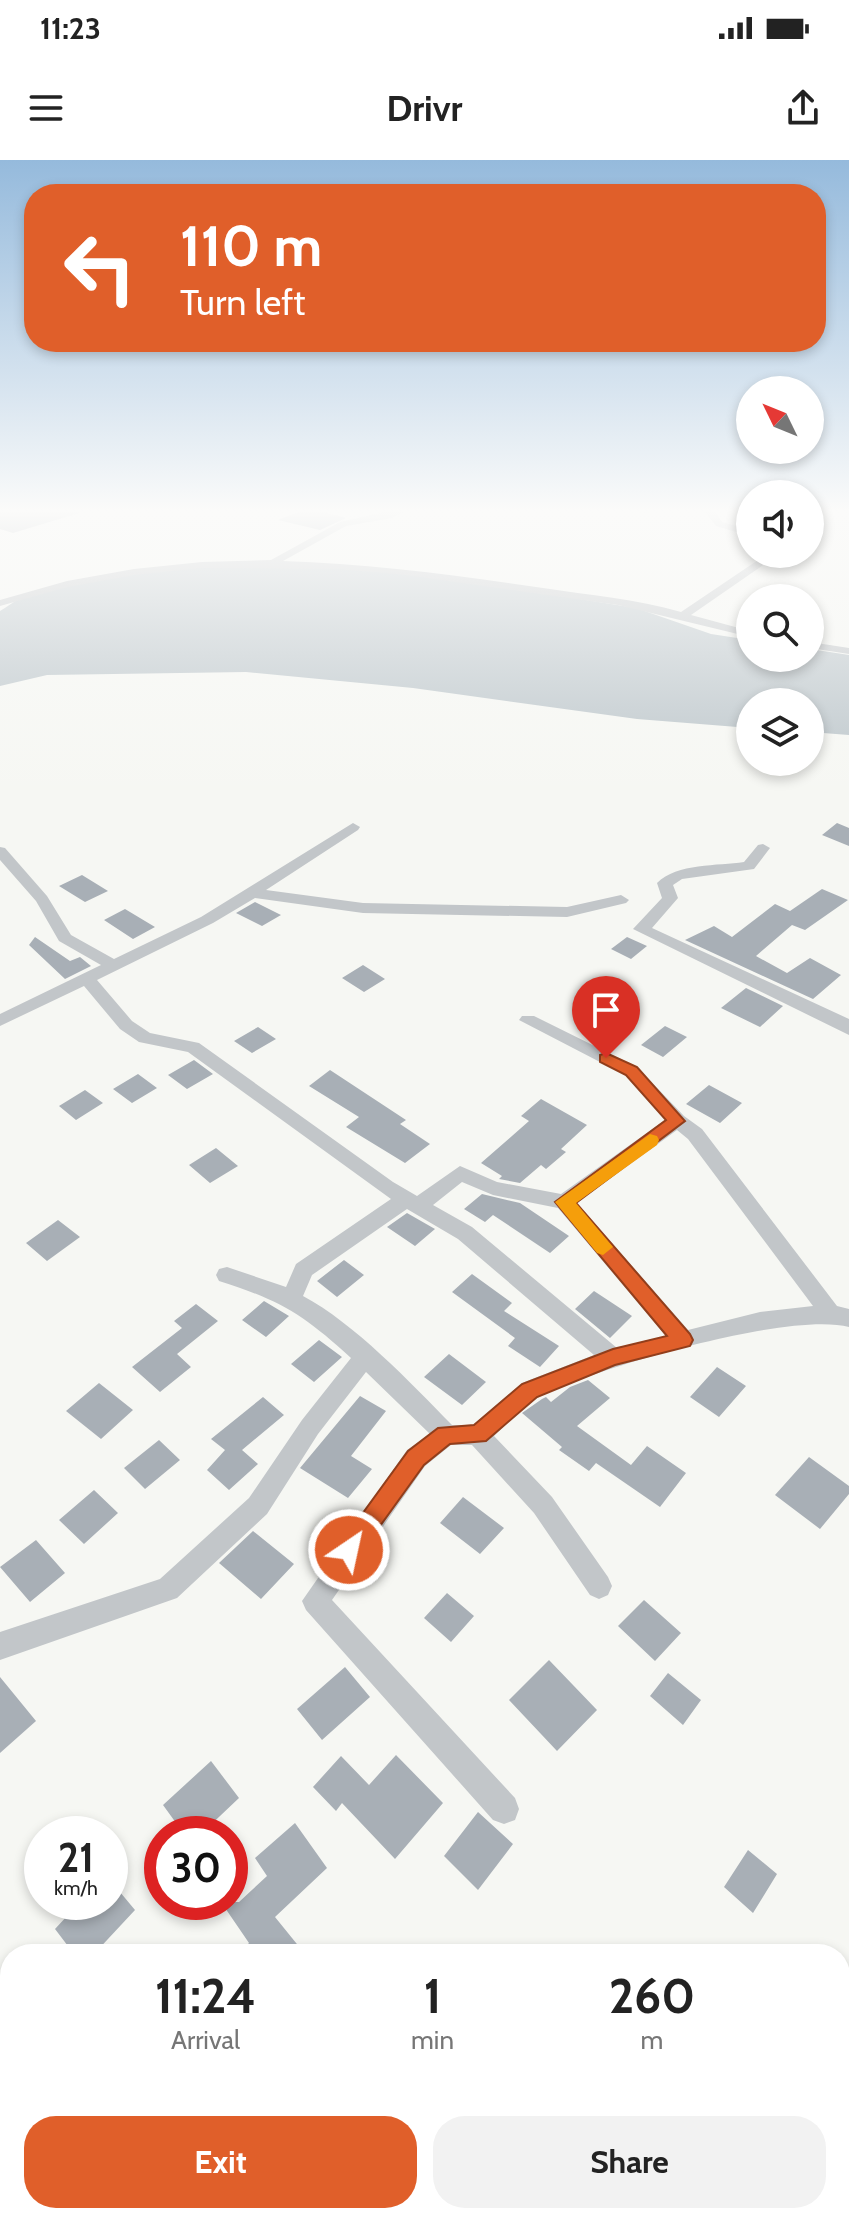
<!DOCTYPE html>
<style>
body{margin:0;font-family:Cabin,sans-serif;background:#f2f2f2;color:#222;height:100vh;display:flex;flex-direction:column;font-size:30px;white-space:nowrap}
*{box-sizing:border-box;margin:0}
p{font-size:26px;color:#767676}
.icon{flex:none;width:44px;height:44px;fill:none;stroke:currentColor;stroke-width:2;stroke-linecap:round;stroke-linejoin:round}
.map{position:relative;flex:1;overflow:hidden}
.side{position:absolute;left:0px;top:1784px;width:850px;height:280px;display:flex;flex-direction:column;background:#fff;border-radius:32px 32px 0 0;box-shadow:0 4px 12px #0003}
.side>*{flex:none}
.banner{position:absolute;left:24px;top:24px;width:802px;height:168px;border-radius:32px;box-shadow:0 4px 12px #0003;background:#e05f2a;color:#fff;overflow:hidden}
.needle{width:52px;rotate:313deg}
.controls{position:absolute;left:736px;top:216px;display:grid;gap:16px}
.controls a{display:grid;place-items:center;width:88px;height:88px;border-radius:50%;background:#fff;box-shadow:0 4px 12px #0003;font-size:40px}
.speed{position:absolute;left:24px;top:1656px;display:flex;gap:16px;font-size:40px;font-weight:700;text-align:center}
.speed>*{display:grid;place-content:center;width:104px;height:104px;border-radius:50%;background:#fff;box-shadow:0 4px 12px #0003;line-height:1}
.speed small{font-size:20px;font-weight:400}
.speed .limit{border:12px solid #d22;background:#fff;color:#111}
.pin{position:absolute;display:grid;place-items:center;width:68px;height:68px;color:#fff;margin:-82px -34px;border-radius:50% 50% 50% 0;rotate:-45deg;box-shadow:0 0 8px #0007}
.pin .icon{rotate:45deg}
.me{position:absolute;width:88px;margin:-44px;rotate:34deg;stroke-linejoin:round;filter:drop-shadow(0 0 6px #0008)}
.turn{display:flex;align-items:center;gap:28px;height:168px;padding:0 24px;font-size:36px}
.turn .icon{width:104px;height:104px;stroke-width:2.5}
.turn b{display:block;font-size:56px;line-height:68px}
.eta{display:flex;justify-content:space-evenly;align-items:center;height:136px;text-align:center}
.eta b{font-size:48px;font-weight:800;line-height:56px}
.action{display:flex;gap:16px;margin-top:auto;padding:16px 24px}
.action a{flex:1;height:92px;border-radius:32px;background:#e05f2a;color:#fff;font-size:32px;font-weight:800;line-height:92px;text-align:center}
.action a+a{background:#f2f2f2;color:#222}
.status{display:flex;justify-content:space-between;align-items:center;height:56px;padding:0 40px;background:#fff;direction:ltr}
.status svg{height:22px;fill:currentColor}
header{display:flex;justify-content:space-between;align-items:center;height:104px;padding:0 24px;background:#fff;font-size:36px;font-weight:800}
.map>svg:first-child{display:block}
.water{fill:#bac4c9}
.building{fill:#a8afb6}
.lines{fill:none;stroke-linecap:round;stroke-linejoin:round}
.street{fill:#c2c6c9;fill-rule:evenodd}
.route{fill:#e05f2a;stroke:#923e1b;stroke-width:2}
.slow{fill:#f59e0b}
</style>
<div class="status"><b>11:23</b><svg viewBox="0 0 49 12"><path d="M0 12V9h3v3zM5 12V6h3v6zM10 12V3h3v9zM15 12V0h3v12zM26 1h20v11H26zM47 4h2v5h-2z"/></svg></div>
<header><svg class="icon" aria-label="menu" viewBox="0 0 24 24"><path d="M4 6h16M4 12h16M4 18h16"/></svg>Drivr<svg class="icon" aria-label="share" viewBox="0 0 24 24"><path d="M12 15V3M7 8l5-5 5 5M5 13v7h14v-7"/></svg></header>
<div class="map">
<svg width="849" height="2064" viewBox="0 0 849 2064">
<rect width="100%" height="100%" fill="#f6f7f3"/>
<path class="water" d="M 248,404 L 418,413 L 636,448 L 711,474 L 750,480 L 750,498 L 810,498 L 810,489 L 849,495 L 849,575 L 810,572 L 810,542 L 750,542 L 750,568 L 637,559 L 413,528 L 246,512 L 47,515 L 0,526 L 0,451 C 7,447 14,441 21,438 C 78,411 184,409 248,404 Z"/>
<path class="building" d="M 0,349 L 78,349 L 79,353 L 13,373 L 0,369 Z
M 306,349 L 312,349 L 346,358 L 320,370 L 278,360 Z
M 837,663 L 849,668 L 849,686 L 822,675 Z
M 82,715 L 108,731 L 85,742 L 59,726 Z
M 822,729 L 848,740 L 805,770 L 792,765 L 756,796 L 787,813 L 810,798 L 841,815 L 813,839 L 685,780 L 714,766 L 732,777 L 775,744 L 790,751 Z
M 255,742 L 281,755 L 262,766 L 236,753 Z
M 125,749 L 155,767 L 133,779 L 104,760 Z
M 35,777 L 70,801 L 80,797 L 91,806 L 65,819 L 29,785 Z
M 627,777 L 647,786 L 631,799 L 611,789 Z
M 363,805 L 385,819 L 364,832 L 342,818 Z
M 746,828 L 783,846 L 760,867 L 721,848 Z
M 665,866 L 687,877 L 663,897 L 641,885 Z
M 258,867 L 276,879 L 252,893 L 234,881 Z
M 194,900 L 213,914 L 187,929 L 168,915 Z
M 330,910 L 406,960 L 400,964 L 430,984 L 405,1003 L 346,967 L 359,957 L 309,926 Z
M 138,914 L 157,928 L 132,943 L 113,929 Z
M 709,925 L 742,943 L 720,963 L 686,944 Z
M 85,930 L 103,943 L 76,960 L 59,946 Z
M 541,939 L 587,965 L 561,989 L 566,992 L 546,1009 L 541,1005 L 520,1023 L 499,1019 L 502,1016 L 481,1003 L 529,961 L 521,956 Z
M 216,988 L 238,1006 L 210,1023 L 189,1005 Z
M 482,1034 L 520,1043 L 569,1076 L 550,1093 L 493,1055 L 485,1062 L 464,1049 Z
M 407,1053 L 435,1069 L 415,1086 L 387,1067 Z
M 58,1060 L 80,1077 L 47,1101 L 26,1083 Z
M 344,1100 L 364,1115 L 337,1137 L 317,1121 Z
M 472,1114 L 512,1143 L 504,1151 L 559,1186 L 540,1207 L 508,1186 L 515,1178 L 452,1132 Z
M 594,1131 L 632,1156 L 610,1178 L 575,1149 Z
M 264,1141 L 289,1156 L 266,1177 L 242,1160 Z
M 196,1144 L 218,1161 L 177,1194 L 191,1207 L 160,1232 L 132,1207 L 182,1168 L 174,1161 Z
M 319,1180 L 342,1197 L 314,1222 L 291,1204 Z
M 449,1194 L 486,1222 L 462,1245 L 424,1217 Z
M 717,1207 L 746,1226 L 719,1257 L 690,1237 Z
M 588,1220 L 610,1238 L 577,1266 L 631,1305 L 647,1286 L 686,1313 L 660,1347 L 596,1303 L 589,1311 L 559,1290 L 562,1287 L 522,1253 L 542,1239 L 546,1237 L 551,1242 L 570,1227 Z
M 99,1223 L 133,1250 L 101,1279 L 66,1251 Z
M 360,1236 L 386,1251 L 351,1296 L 372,1309 L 348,1338 L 300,1308 Z
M 263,1237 L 284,1255 L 242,1290 L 258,1304 L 229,1330 L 207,1310 L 225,1290 L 211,1279 Z
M 159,1280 L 180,1300 L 145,1329 L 124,1308 Z
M 809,1297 L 849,1326 L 849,1334 L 820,1369 L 775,1335 Z
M 94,1330 L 118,1353 L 84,1384 L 59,1360 Z
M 463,1337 L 504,1368 L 480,1394 L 440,1363 Z
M 253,1371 L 294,1404 L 261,1439 L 219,1403 Z
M 36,1380 L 65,1413 L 30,1442 L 0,1407 Z
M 447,1433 L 474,1456 L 451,1482 L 424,1458 Z
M 644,1440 L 681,1473 L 655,1501 L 618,1466 Z
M 549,1500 L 597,1550 L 557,1591 L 509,1540 Z
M 345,1507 L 370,1537 L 322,1580 L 297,1549 Z
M 668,1513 L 701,1540 L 683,1565 L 650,1536 Z
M 0,1517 L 36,1561 L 0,1593 Z
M 396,1595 L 443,1643 L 395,1699 L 342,1643 L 336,1651 L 313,1627 L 341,1596 L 369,1625 Z
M 211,1601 L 239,1638 L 201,1674 L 184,1674 L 163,1645 Z
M 478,1652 L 513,1684 L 478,1730 L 444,1696 Z
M 295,1663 L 327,1708 L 275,1757 L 305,1794 L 239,1794 L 249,1783 L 221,1742 L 239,1742 L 267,1716 L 255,1698 Z
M 748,1690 L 777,1714 L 753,1753 L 724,1727 Z
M 110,1720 L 135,1750 L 94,1794 L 74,1794 L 55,1769 L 80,1742 L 110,1742 Z"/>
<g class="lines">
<path class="street" d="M 397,349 L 409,349 L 392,358 L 346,366 L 283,401 C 370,404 456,415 543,428 C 589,435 636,439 681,452 L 767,394 L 779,394 L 691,455 L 750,471 L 750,477 L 618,445 L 406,415 L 338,409 L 202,408 L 134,415 L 68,427 L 0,446 L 0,440 L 67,421 L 134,409 L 202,402 L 271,400 L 340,362 Z
M 638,349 L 650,349 L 651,350 L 646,353 Z
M 703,349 L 713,349 L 722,362 L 750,370 L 750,376 L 716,366 Z
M 810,482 L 849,488 L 849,494 L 810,488 Z
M 353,663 L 360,667 L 358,670 L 266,730 L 363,743 L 567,747 L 621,735 L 629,740 L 626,743 L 567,757 L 363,753 L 255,738 L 213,763 L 97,820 L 132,861 L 150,873 L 199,883 L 393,1022 L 417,1036 L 460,1006 L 497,1022 L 561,1034 L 665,960 L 625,915 L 519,860 L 522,856 L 534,856 L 637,907 L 684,956 L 702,969 L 837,1146 L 849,1149 L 849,1167 C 790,1151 598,1207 541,1236 C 524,1244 508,1263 494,1276 L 552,1337 L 608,1417 L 612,1426 L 608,1435 L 599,1439 L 590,1435 L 534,1353 L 472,1285 L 451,1285 L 425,1306 L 332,1440 L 515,1638 L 519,1649 L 515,1660 L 504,1664 L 493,1660 L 306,1450 L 302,1441 L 407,1290 L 430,1274 L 366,1212 L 318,1274 L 267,1354 L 177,1438 L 0,1500 L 0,1472 L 160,1419 L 249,1338 L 302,1260 L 351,1198 C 304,1155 280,1140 219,1121 L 216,1115 L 219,1109 L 227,1107 L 286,1127 L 296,1104 L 391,1039 L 188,892 L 139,882 L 120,869 L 84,826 L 0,866 L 0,854 L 101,805 L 59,781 L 36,741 L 0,700 L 0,687 L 5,688 L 47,736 L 71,775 L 114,799 L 201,757 ZM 677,970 L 688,979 L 813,1146 L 760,1152 L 688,1170 L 577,1043 ZM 462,1022 L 493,1035 L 558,1048 L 666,1176 L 617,1188 L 472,1067 L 433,1045 ZM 407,1049 L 458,1079 L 594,1195 L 522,1223 L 473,1265 L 452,1265 C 411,1223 354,1163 303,1136 L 312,1115 Z
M 763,684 L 770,688 L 754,709 L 682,719 L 673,725 L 678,738 L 652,768 L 849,859 L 849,875 L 633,769 L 662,738 L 657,723 C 677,703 718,706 744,702 L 758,685 Z"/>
</g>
<linearGradient id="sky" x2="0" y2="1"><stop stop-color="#95badc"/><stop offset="0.55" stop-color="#fbfbfa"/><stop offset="1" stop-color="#fbfbfa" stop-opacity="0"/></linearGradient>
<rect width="849" height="638" fill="url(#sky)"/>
<path class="route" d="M 606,893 L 637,907 L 685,961 L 576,1043 L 690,1174 L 693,1180 L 690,1186 L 615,1205 L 537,1237 L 486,1281 L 450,1284 L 424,1305 L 357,1398 L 349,1401 L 341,1398 L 338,1390 L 341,1383 L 408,1291 L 438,1268 L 474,1265 L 522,1224 L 613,1189 L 667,1176 L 555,1042 L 666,960 L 626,915 L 600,902 L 600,895 Z"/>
<path class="slow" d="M 650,974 L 657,976 L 659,980 L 657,985 L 576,1043 L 613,1087 L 603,1095 L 597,1093 L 555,1042 Z"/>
</svg>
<div class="controls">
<a><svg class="needle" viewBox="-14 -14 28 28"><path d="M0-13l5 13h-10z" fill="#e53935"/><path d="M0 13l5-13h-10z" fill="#767676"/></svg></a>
<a><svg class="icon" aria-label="sound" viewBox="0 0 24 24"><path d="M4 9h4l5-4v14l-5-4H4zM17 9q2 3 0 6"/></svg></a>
<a><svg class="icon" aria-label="search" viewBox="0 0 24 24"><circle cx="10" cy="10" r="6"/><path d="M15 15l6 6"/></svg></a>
<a><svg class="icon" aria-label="layers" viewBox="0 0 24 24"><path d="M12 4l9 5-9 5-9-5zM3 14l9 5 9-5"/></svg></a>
</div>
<div class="speed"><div>21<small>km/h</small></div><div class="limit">30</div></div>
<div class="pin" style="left:606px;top:898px;background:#d93025"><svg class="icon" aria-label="arrive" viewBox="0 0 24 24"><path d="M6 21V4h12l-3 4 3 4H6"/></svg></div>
<svg class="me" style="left:349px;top:1390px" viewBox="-20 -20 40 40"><circle r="17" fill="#e05f2a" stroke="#fff" stroke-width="3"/><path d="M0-11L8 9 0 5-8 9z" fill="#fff"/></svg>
<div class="banner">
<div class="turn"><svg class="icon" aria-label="left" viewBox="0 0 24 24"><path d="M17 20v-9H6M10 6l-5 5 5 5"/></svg><div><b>110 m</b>Turn left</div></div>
</div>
<section class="side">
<div class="eta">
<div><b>11:24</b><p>Arrival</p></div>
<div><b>1</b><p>min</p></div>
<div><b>260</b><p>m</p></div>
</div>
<div class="action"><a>Exit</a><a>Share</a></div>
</section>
</div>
